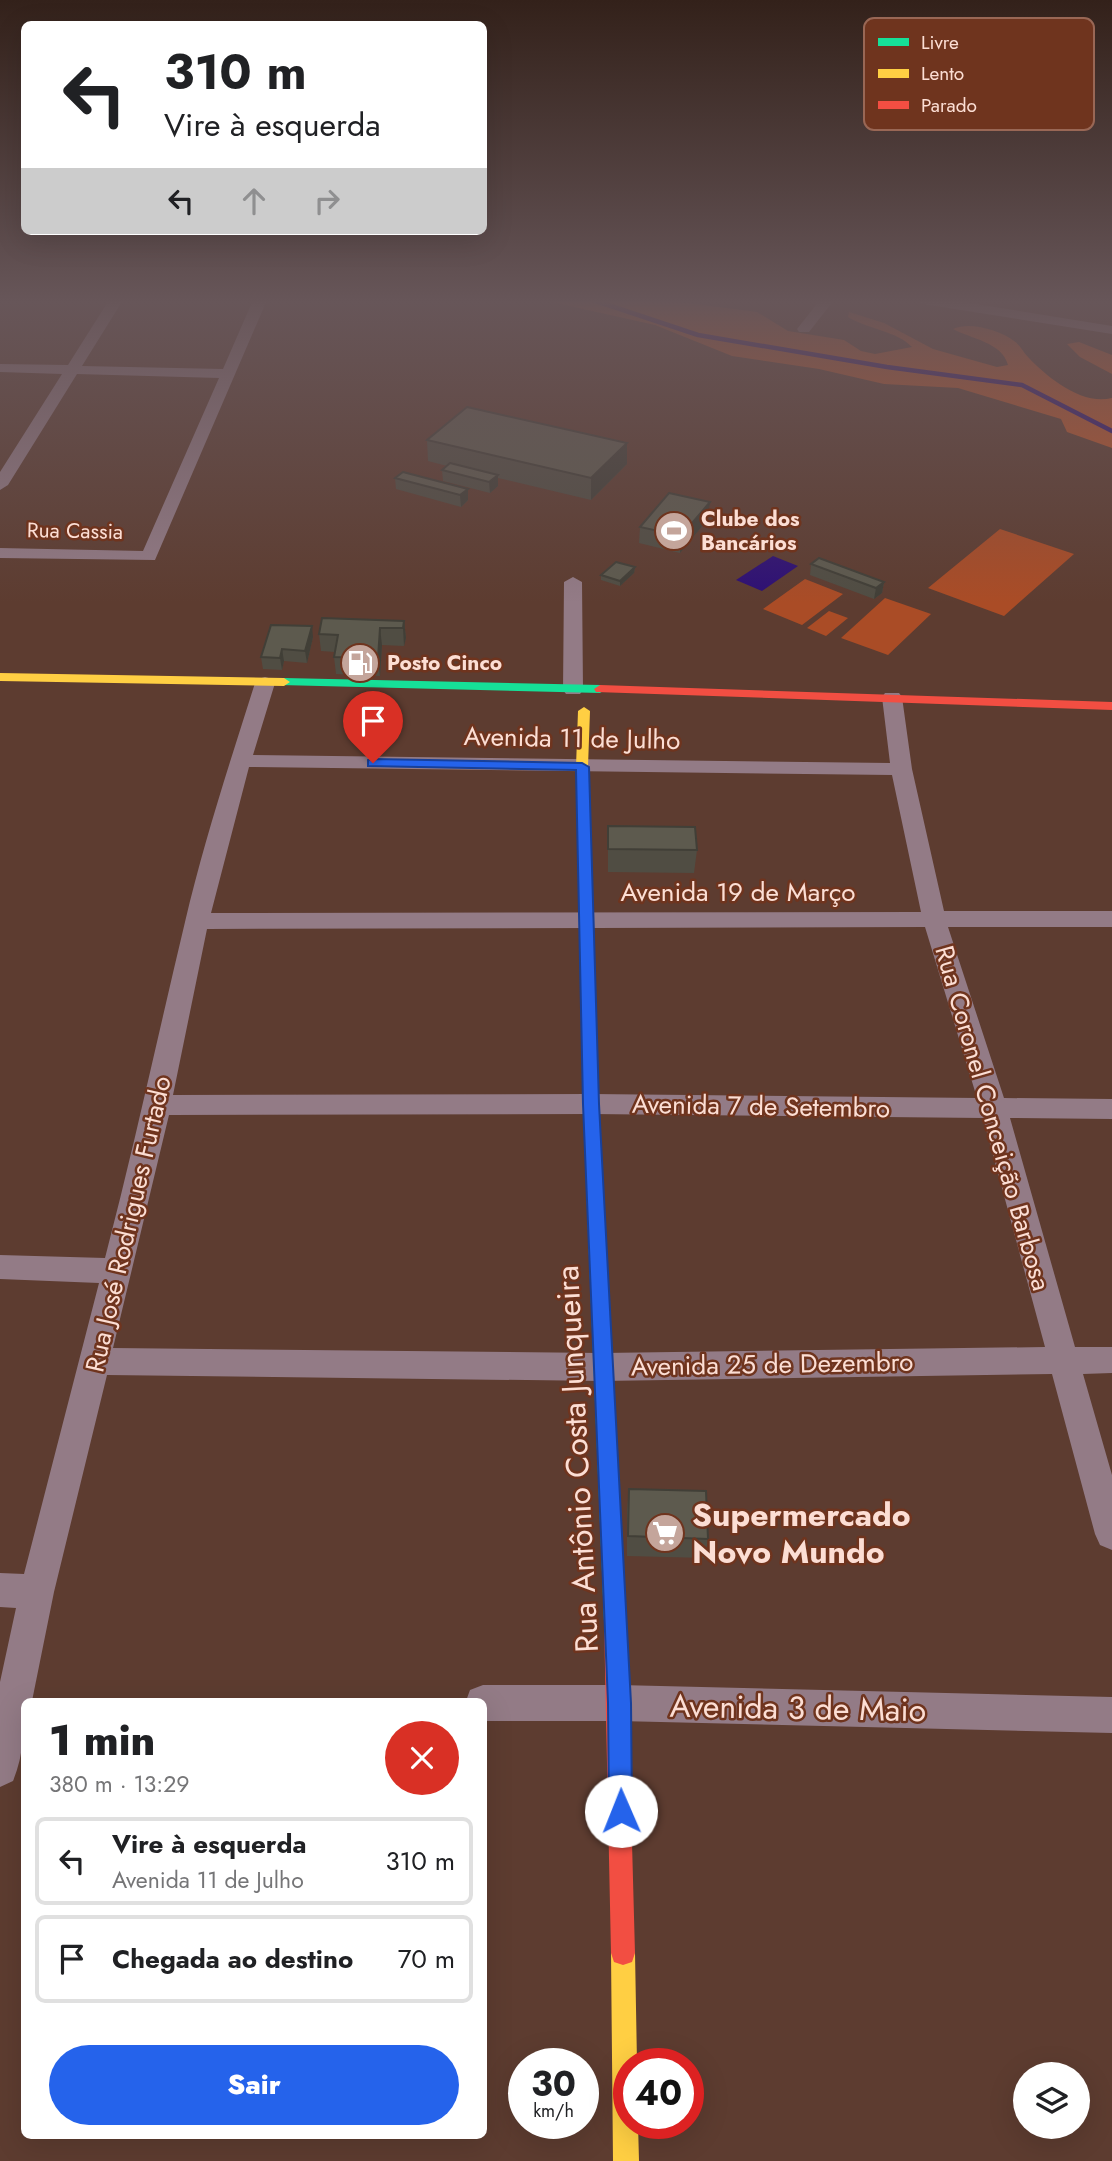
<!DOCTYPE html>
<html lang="pt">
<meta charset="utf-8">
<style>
body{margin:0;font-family:Jost,sans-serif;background:#f2f2f2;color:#202124;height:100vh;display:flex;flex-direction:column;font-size:26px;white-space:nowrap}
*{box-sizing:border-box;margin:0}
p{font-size:23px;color:#757577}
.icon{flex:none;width:38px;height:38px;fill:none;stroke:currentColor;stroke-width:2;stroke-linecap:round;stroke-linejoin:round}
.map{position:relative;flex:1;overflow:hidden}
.side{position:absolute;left:21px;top:1698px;width:466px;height:441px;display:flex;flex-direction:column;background:#fff;border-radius:10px;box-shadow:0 7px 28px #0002}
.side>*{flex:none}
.hud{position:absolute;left:21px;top:21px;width:466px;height:214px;border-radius:10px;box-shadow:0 7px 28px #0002;background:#fff;color:#202124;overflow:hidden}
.buttons{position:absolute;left:1013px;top:2062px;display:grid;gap:14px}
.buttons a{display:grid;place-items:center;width:77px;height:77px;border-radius:50%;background:#fff;box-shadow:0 7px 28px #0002;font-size:35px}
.speed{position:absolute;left:508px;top:2048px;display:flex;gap:14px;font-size:35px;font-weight:700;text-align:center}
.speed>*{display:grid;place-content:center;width:91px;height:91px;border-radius:50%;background:#fff;box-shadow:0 7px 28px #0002;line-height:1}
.speed small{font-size:18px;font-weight:400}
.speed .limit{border:10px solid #d22;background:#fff;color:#111}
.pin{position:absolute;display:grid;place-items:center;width:60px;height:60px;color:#fff;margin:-72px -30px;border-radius:50% 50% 50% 0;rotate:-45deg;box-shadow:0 0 7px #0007}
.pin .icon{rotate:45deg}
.me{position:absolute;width:77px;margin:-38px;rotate:359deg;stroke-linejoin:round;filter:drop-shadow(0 0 5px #0008)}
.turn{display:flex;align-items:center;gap:24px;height:147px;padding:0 28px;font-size:32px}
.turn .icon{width:91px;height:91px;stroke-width:2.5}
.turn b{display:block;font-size:49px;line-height:60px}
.lanes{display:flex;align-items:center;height:66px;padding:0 28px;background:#0003;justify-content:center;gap:35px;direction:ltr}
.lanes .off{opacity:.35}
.round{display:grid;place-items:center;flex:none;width:74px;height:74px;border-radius:37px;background:#f2f2f2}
.overview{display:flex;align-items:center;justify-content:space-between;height:119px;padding:0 28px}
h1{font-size:42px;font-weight:800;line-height:52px}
.primary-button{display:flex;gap:14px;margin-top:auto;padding:14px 28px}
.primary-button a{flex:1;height:80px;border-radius:42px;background:#2563eb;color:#fff;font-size:28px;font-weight:800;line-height:80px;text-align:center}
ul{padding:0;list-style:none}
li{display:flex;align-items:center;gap:21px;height:88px;margin:0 14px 10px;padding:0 14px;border:4px solid #e0e0e0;border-radius:10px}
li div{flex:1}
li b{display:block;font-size:26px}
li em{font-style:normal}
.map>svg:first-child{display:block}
.green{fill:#aa4c26}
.forest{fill:#c15426}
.water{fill:#2d0f75}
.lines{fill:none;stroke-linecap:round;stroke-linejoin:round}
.stream{stroke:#2d0f75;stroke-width:4.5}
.street{fill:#937b86;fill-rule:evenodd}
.fast{fill:#16e098;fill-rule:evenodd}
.slow{fill:#ffcf43;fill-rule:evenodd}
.jam{fill:#f24e42;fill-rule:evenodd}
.wall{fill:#504d43}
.shaded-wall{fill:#413f37}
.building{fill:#5d5a4e;stroke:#413f37;stroke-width:2}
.route{fill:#2563eb;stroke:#184099;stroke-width:2}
.labels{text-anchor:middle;stroke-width:5;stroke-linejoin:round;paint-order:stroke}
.far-poi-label{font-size:21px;font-weight:bold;fill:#fcded4;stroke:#6f341e;text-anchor:start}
.far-street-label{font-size:21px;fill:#fcded4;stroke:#6f341e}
.street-label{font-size:26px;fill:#fcded4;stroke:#6f341e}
.near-street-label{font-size:32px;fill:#fcded4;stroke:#6f341e}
.near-poi-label{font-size:32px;font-weight:bold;fill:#fcded4;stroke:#6f341e;text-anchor:start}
.key{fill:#6f341e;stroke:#996755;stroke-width:2}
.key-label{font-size:19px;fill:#fcded4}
</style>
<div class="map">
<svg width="1112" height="2161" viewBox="0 0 1112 2161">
<rect width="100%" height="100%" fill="#5d3c30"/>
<path class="green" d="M 1000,529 L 1074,554 L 1004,616 L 928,588 Z
M 805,579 L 843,594 L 802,625 L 763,609 Z
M 885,598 L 931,614 L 888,655 L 841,638 Z
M 829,611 L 848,618 L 826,636 L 807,628 Z"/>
<path class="forest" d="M 543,300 L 688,303 L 757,312 L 788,331 L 844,340 L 861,351 L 875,354 L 912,347 C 897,331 867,329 848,317 L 849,312 L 884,323 L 933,349 L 997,367 L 1008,365 C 1002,342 971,339 953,329 C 969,321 1000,330 1014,341 C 1020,345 1023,352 1028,357 C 1047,377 1082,406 1112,398 L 1112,448 L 1067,432 L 1061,419 L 958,388 L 884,384 L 819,369 L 732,356 L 655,325 Z
M 1079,342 L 1112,355 L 1112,374 L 1080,357 L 1067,344 Z"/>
<path class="water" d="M 773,556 L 798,566 L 762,591 L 736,580 Z"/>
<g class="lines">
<path class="stream" d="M 593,300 L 698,335 L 887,367 L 1022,385 L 1112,431"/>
<path class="street" d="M 109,300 L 123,300 L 82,366 L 223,369 L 253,300 L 267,300 L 155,560 L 0,558 L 0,548 L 143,551 L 219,378 L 77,374 L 8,485 L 0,490 L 0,472 L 62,374 L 0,372 L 0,364 L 68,365 Z
M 820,300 L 834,300 L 809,332 L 799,332 L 797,329 Z
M 916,300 L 951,300 L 1112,326 L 1112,334 L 923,304 Z
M 573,577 L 582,582 L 583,690 L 580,694 L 566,694 L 563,690 L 564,582 Z
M 265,677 L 272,679 L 275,683 L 253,755 L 890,763 L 882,697 L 885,693 L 899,693 L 902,697 L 912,769 L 944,911 L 1112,911 L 1112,927 L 948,927 L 1004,1098 L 1112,1099 L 1112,1119 L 1010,1118 L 1075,1347 L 1112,1347 L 1112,1373 L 1083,1374 L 1112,1475 L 1112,1550 L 1100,1545 L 1095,1534 L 1052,1374 L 602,1381 L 107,1375 L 54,1592 L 32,1701 L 24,1701 C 24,1729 24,1755 13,1781 L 0,1787 L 0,1682 L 16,1608 L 0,1607 L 0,1573 L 24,1574 L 99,1283 L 0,1279 L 0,1255 L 105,1258 C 134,1147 158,1035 185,922 C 204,841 230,762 255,683 L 258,679 ZM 249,767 L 892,775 L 921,912 L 211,913 ZM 925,927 L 977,1098 L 591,1094 L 173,1095 L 207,929 ZM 591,1114 L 983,1118 L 1045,1347 L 602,1353 L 113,1348 L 169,1115 Z
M 483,1685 L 619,1685 L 1112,1697 L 1112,1733 L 619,1721 L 483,1721 L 483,1701 L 466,1701 L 470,1690 Z"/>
<path class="fast" d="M 284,678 L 600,685 L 606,689 L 600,693 L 280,685 L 280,679 Z
M 598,1249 L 604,1251 L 607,1256 L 626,1621 L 622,1628 L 615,1631 L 608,1628 L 604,1621 L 589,1256 L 592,1251 Z"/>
<path class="slow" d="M 0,673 L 284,678 L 290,682 L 284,686 L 0,681 Z
M 584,707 L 590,711 L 588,767 L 599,1104 L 607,1256 L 604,1261 L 598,1263 L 592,1261 L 589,1256 L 583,1104 L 576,767 L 578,711 Z
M 623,1941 L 632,1944 L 635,1953 L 637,2063 L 628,2063 L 628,2123 L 638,2123 L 639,2161 L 613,2161 L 611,1953 L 614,1944 Z"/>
<path class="jam" d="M 600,685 L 1112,702 L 1112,710 L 596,692 L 594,689 Z
M 615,1611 L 622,1614 L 626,1621 L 635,1953 L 632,1962 L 623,1965 L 614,1962 L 611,1953 L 604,1621 L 608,1614 Z"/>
</g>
<path class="wall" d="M 427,440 L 627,443 L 627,464 L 591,500 L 498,478 L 498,486 L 490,493 L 443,481 L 442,470 L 447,466 L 428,461 Z
M 395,478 L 468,489 L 468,500 L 461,507 L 396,489 Z
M 708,519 L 680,553 L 639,543 L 640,527 Z
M 811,564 L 884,582 L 882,593 L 874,599 L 810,575 Z
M 635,567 L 634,573 L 620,586 L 601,580 L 601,575 Z
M 404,621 L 406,638 L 404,646 L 382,645 L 380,676 L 336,674 L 334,657 L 335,652 L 321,651 L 319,634 Z
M 313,637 L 307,663 L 284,661 L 282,670 L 263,669 L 261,657 Z
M 608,826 L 697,850 L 694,873 L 608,872 Z
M 629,1489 L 708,1539 L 705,1558 L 627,1556 L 627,1509 Z"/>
<path class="shaded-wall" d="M 627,443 L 627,464 L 591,500 L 591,478 Z
M 498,475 L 498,486 L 490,493 L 489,482 Z
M 468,489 L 468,500 L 461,507 L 460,495 Z
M 710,502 L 708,519 L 680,553 L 681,536 Z
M 635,567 L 634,573 L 620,586 L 620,581 Z
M 884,582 L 882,593 L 874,599 L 876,588 Z
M 404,621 L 406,638 L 404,646 L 403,628 Z
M 312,626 L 313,637 L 307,663 L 305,651 Z
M 380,628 L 382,645 L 380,676 L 378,658 Z
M 282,649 L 284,661 L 282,670 L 280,658 Z"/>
<path class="building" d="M 467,407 L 627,443 L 591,478 L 427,440 Z
M 450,463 L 498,475 L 489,482 L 442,470 Z
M 403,472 L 468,489 L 460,495 L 395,478 Z
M 669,493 L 710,502 L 681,536 L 640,527 Z
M 819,558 L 884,582 L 876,588 L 811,564 Z
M 616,562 L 635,567 L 620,581 L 601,575 Z
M 322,618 L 404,621 L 403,628 L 380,628 L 378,658 L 334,657 L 338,635 L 319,634 Z
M 271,625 L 312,626 L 305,651 L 282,649 L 280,658 L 261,657 Z
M 608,826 L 695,827 L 697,850 L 608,849 Z
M 629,1489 L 706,1491 L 708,1539 L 628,1536 Z"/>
<linearGradient id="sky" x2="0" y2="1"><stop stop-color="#33211a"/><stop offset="0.5" stop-color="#675659"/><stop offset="1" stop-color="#675659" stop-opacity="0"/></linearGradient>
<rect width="1112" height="603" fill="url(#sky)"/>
<path class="route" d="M 373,759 L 582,763 L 589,767 L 599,1104 L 631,1703 L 632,1811 L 629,1819 L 621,1822 L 613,1819 L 609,1811 L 608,1703 L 583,1104 L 576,770 L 368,766 L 368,760 Z"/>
<defs>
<symbol id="stadium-disc" viewBox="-11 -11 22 22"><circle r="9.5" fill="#c4a59b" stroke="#6f341e"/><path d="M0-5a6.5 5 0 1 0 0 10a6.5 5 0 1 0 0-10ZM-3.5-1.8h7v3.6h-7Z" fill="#fff"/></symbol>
<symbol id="fuel-disc" viewBox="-11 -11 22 22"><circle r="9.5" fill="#c4a59b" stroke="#6f341e"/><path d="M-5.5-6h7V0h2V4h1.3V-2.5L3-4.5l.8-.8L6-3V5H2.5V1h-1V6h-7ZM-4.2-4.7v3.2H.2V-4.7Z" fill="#fff"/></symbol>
<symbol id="supermarket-disc" viewBox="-11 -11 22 22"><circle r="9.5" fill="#c4a59b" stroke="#6f341e"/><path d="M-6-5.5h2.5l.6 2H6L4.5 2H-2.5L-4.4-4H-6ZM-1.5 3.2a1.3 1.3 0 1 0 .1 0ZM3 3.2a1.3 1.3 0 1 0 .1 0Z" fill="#fff"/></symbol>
</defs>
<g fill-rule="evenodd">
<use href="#stadium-disc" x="652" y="509" width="44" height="44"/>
<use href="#fuel-disc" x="338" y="641" width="44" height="44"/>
<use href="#supermarket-disc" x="643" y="1511" width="44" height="44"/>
</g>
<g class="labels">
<g class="far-poi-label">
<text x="701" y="526">Clube dos<tspan x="701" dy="24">Bancários</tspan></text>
<text x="387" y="670">Posto Cinco</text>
</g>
<g class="far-street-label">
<text transform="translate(75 531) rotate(1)" y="7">Rua Cassia</text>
</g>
<g class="street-label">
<text transform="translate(572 738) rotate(1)" y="9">Avenida 11 de Julho</text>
<text x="738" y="901">Avenida 19 de Março</text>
<text transform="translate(761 1106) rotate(1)" y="9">Avenida 7 de Setembro</text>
<text transform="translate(993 1118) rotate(74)" y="9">Rua Coronel Conceição Barbosa</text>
<text transform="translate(128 1224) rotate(-77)" y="9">Rua José Rodrigues Furtado</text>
<text transform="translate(772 1364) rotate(-1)" y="9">Avenida 25 de Dezembro</text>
</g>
<g class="near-street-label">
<text transform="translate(577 1459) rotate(-93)" y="11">Rua Antônio Costa Junqueira</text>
<text transform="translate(798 1708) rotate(1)" y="11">Avenida 3 de Maio</text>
</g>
<g class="near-poi-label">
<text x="692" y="1526">Supermercado<tspan x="692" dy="37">Novo Mundo</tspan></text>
</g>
</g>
<rect x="864" y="18" width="230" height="112" rx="10" class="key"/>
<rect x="878" y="38" width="31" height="8" fill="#16e098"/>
<rect x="878" y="69" width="31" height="9" fill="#ffcf43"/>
<rect x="878" y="101" width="31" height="8" fill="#f24e42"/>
<g class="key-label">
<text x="921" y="49">Livre</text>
<text x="921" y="80">Lento</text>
<text x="921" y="112">Parado</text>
</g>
</svg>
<div class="buttons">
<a><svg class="icon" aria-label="layers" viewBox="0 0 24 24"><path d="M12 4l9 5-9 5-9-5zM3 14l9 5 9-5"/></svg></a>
</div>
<div class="speed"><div>30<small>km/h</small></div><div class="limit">40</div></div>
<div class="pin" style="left:373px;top:763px;background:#d93025"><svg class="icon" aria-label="arrive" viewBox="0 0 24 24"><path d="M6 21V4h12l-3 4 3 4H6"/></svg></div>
<svg class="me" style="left:621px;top:1811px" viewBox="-20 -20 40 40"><circle r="19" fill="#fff"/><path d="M0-13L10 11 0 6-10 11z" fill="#2563eb"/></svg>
<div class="hud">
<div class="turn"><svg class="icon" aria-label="left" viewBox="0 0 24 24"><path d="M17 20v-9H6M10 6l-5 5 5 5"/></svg><div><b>310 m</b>Vire à esquerda</div></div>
<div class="lanes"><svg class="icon" aria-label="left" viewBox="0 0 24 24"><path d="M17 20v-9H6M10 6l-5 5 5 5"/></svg><svg class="icon off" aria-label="ahead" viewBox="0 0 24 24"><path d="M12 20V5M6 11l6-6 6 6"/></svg><svg class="icon off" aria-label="right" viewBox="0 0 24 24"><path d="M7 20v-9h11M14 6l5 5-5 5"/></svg></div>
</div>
<section class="side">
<div class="overview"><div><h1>1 min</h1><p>380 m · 13:29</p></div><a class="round" style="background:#d93025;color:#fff"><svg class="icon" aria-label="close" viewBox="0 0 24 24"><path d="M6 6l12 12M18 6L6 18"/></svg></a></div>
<ul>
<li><svg class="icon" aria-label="left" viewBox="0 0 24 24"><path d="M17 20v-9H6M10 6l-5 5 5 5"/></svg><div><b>Vire à esquerda</b><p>Avenida 11 de Julho</p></div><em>310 m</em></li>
<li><svg class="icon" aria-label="arrive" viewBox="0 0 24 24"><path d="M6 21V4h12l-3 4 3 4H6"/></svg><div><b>Chegada ao destino</b></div><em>70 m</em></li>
</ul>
<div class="primary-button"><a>Sair</a></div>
</section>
</div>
